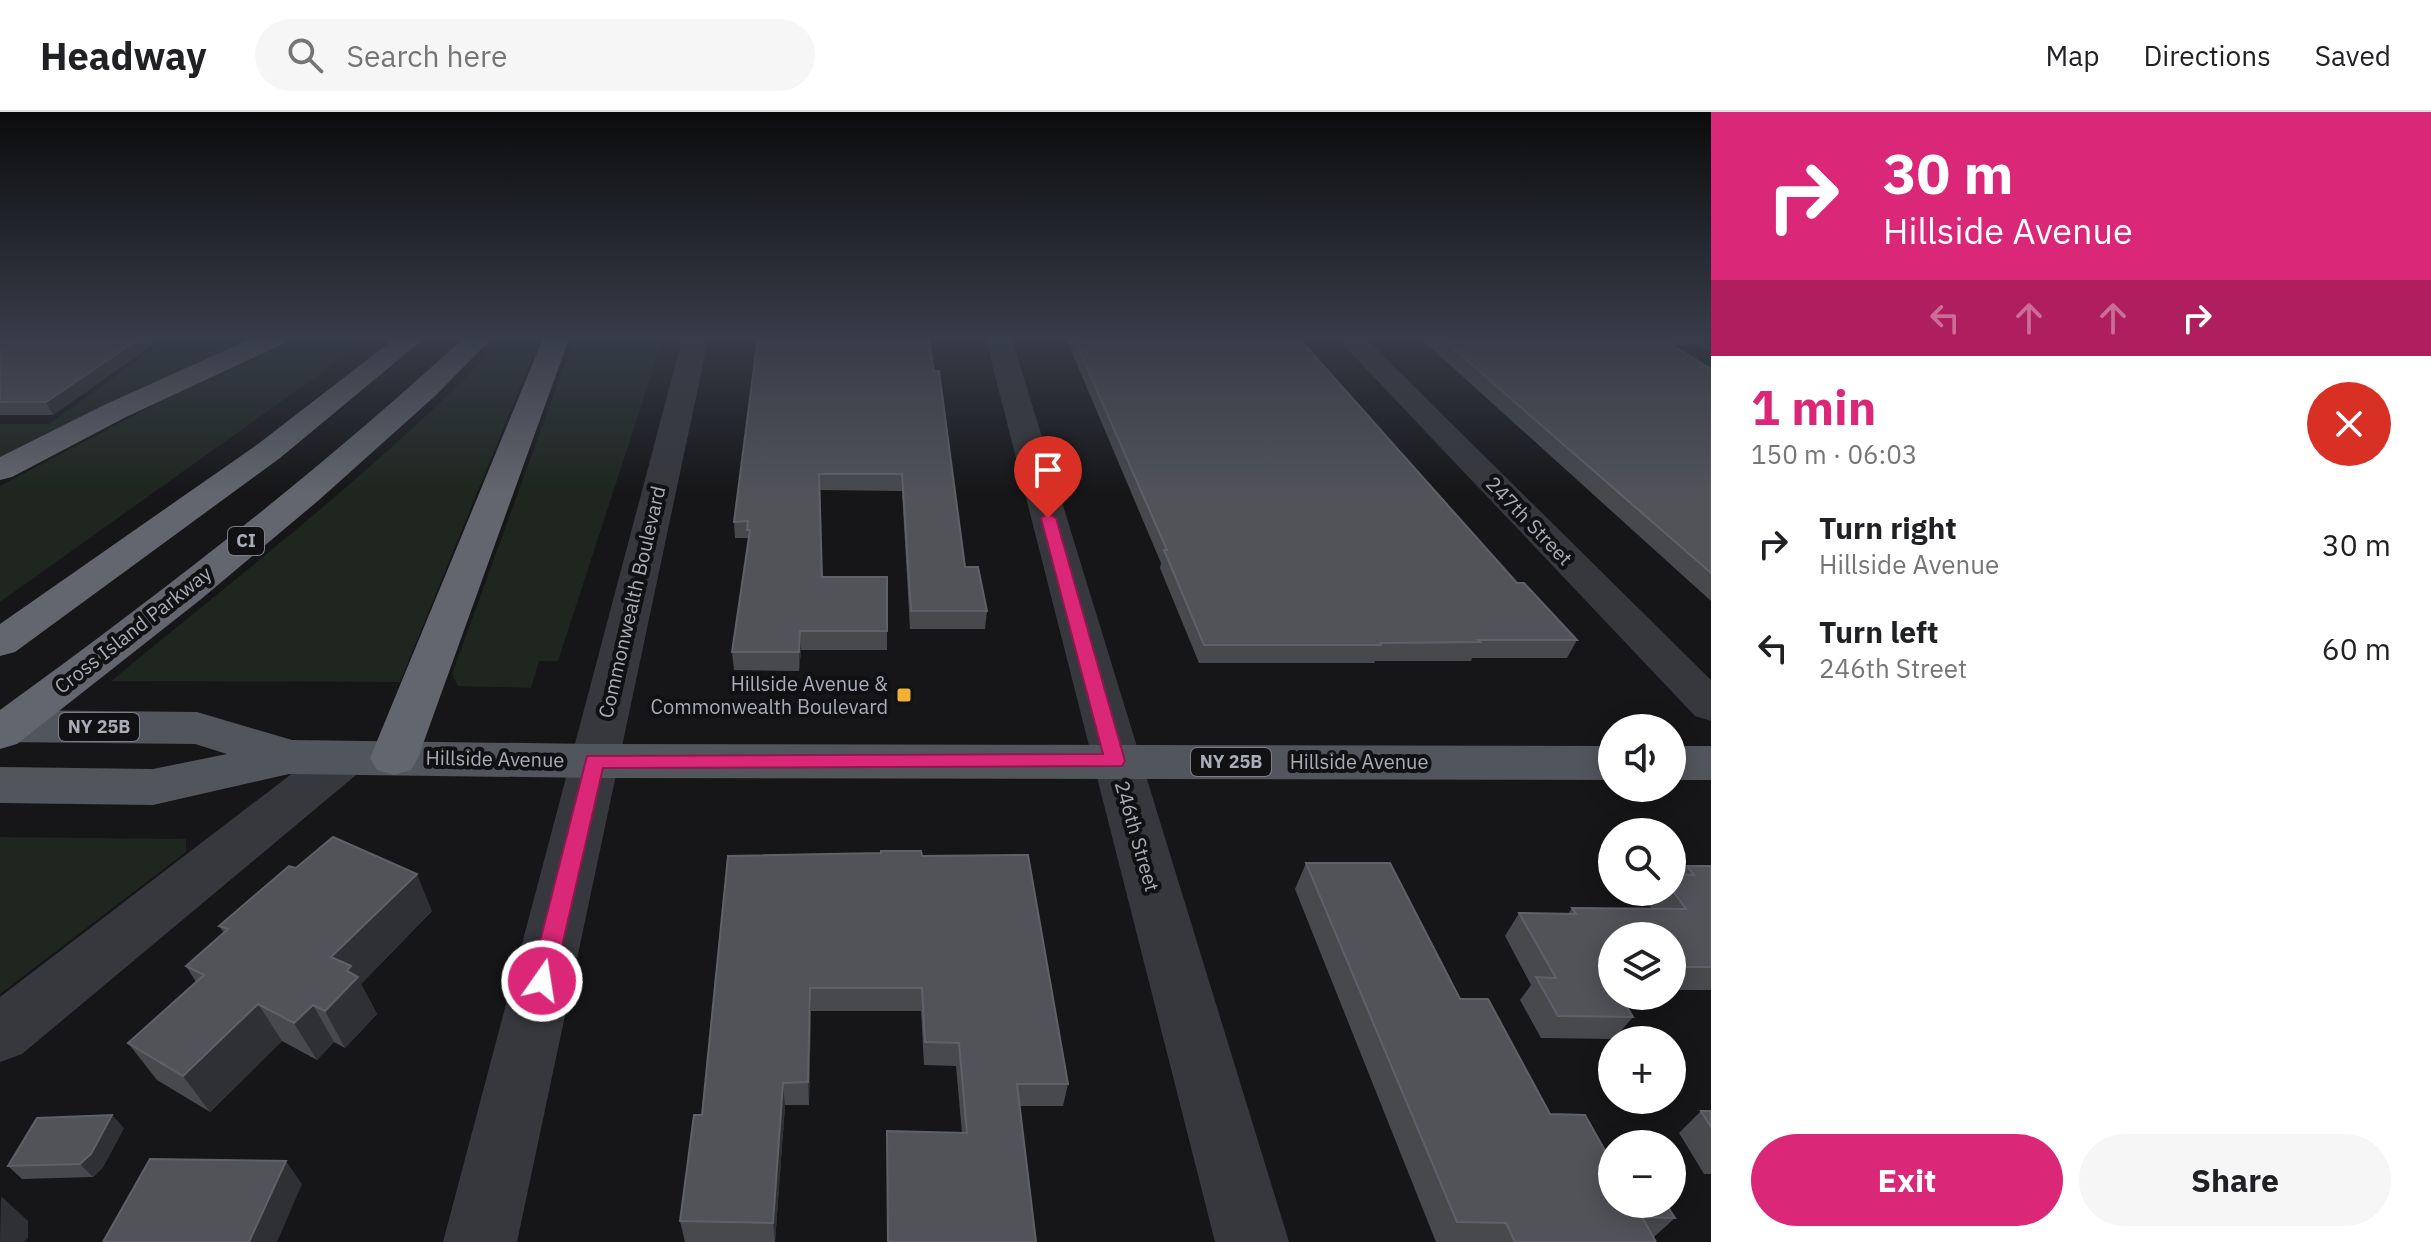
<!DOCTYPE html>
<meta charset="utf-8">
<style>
body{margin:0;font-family:"IBM Plex Sans",sans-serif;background:#f6f6f6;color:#202124;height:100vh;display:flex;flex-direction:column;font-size:30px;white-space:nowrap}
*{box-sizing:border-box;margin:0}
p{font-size:26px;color:#757577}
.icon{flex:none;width:44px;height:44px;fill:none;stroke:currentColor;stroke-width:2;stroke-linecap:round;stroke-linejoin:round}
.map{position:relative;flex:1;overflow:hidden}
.details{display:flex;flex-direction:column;background:#fff;width:720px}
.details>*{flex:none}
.hud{background:#db2777;color:#fff;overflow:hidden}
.buttons{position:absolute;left:1598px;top:602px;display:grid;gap:16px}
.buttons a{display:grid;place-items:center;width:88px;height:88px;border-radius:50%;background:#fff;box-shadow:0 4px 20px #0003;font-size:40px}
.pin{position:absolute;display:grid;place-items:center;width:68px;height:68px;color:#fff;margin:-82px -34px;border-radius:50% 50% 50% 0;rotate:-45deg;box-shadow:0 0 8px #0007}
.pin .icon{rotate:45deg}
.me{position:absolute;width:88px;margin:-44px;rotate:13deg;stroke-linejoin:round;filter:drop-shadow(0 0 6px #0008)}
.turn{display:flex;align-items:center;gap:28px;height:168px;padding:0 40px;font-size:36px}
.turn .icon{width:104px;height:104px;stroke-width:2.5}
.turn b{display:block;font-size:56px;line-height:68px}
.lanes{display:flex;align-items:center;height:76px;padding:0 40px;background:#0003;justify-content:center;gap:40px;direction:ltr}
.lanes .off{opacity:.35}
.round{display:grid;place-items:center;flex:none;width:84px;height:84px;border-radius:42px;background:#f6f6f6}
.overview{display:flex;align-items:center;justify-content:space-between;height:136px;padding:0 40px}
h1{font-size:48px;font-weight:700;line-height:60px;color:#db2777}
.action{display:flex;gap:16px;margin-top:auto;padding:16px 40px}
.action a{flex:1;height:92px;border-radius:48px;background:#db2777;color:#fff;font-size:32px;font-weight:700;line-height:92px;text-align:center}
.action a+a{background:#f6f6f6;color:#202124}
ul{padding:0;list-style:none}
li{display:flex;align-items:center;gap:24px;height:104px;padding:0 40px}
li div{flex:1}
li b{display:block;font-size:30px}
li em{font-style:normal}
header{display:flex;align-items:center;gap:48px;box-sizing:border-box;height:112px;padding:0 40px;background:#fff;border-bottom:2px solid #e0e0e0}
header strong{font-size:38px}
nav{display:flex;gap:44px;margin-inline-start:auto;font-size:28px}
.search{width:560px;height:72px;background:#f6f6f6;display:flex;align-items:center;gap:20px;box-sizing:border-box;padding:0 28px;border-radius:44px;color:#757577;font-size:30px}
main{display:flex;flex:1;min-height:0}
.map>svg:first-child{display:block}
.green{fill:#1e261f}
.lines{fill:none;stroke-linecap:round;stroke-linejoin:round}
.minor{fill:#37383d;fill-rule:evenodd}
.major{fill:#53555c;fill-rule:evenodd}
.highway{fill:#63666e;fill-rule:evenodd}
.wall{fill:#47494d}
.shaded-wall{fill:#2f3033}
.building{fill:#525359;stroke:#5f6168;stroke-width:2}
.route{fill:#db2777;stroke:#8e194d;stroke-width:2}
.poi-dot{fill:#f2b134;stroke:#111113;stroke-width:3}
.labels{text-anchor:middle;stroke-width:8;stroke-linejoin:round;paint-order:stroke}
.shield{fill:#111113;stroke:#7b7e86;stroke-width:2}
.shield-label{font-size:18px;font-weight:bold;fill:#a8adb8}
.street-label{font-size:20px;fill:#a8adb8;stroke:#111113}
.poi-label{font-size:20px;fill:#a8adb8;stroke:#111113;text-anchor:end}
</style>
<header>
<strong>Headway</strong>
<div class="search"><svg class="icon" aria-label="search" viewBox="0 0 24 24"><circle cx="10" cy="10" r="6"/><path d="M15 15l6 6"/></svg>Search here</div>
<nav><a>Map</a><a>Directions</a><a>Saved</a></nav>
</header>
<main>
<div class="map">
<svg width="1711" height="1130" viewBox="0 0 1711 1130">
<rect width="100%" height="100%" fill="#161618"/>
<path class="green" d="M 171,224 L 265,224 L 134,283 L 0,352 L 0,312 L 49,312 Z
M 301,224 L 373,224 L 0,490 L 0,374 L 177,281 Z
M 506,224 L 541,224 L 400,570 L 111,569 C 245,458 387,351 506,224 Z
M 575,224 L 664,224 L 558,549 L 539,549 L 531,576 L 458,574 L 452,562 Z
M 0,725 L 186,727 L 186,740 L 0,882 Z"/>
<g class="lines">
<path class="minor" d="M 683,224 L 709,224 L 517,1130 L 443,1130 Z
M 985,224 L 1011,224 L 1289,1130 L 1215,1130 Z
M 1335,224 L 1363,224 L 1711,568 L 1711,609 L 1695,604 Z
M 1684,224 L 1711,224 L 1711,240 L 1688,230 Z
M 345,629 L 362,634 L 369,646 L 362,658 L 22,942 L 0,950 L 0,885 L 328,634 Z"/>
<path class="major" d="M 0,598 L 197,600 L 292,628 L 594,632 L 1612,634 L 1612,668 L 594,666 L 289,662 L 153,693 L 0,691 L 0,655 L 153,657 L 227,642 L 195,632 L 0,630 Z
M 1672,634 L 1711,634 L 1711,668 L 1672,668 Z"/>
<path class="highway" d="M 257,224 L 291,224 L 287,230 L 126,305 L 12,365 L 0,368 L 0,345 L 104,293 Z
M 398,224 L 427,224 L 280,346 L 15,540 L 0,544 L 0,512 L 258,332 Z
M 466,224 L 494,224 L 435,284 L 319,388 L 200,488 L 17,632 L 0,637 L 0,598 C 162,481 319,359 466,224 Z
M 544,224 L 570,224 L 418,646 L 411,658 L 394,663 L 377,658 L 370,646 Z"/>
</g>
<path class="wall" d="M 0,224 L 157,227 L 158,229 L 53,303 L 0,303 Z
M 928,224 L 965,455 L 987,499 L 985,517 L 910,517 L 902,379 L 820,378 L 822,465 L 887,519 L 887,538 L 801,538 L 799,559 L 734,558 L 732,540 L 748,429 L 748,426 L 735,426 L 734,410 Z
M 1065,224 L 1297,224 L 1517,471 L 1577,528 L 1567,546 L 1472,546 L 1471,549 L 1375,549 L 1374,551 L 1199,551 L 1160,456 L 1161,451 Z
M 1418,224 L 1692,224 L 1687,233 L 1671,233 L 1711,257 L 1711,489 Z
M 922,744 L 1068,972 L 1063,994 L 1020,994 L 1036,1130 L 887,1130 L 887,1019 L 962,1021 L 956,954 L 924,953 L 921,899 L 811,899 L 809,993 L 785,993 L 775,1130 L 685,1130 L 680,1109 L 702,1003 Z
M 1306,751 L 1460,887 L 1550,1002 L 1612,1092 L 1675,1106 L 1654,1125 L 1656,1130 L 1436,1130 L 1295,777 Z
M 1687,754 L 1711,754 L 1711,878 L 1672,878 L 1672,824 L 1612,824 L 1612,884 L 1633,905 L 1614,927 L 1541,926 L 1520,888 L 1531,873 L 1505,824 L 1519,801 L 1568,802 L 1572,796 L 1652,797 L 1643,785 L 1647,780 L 1672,780 L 1672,762 L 1680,762 Z
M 432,799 L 361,872 L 377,902 L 345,936 L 334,930 L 317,948 L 282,929 L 210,1000 L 157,968 L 128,931 L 196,870 L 186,854 L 224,821 L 219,814 Z
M 1701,999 L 1711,999 L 1711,1062 L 1704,1062 L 1679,1021 Z
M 124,1016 L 103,1055 L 93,1065 L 22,1067 L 8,1054 Z"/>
<path class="shaded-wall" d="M 143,224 L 162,224 L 157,227 L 158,229 L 53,303 L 46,290 Z
M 800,519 L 801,538 L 799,559 L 799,540 Z
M 417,762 L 432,799 L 361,872 L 377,902 L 345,936 L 325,899 L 331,845 Z
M 810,876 L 811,899 L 809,993 L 808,970 Z
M 258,892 L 282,929 L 210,1000 L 183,964 Z
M 313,893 L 334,930 L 317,948 L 294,911 Z
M 783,971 L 785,993 L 775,1130 L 773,1111 Z
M 112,1003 L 124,1016 L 103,1055 L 93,1065 L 80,1052 Z
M 286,1049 L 302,1072 L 277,1130 L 249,1130 Z
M 1,1084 L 28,1109 L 28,1126 L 24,1130 L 0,1130 Z"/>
<path class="building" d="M 0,224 L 143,224 L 46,290 L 0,290 Z
M 758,224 L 928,224 L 934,259 L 939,259 L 965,455 L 978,455 L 987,499 L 911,499 L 902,362 L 819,362 L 822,465 L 887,465 L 887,519 L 800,519 L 799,540 L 732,540 L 750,418 L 747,418 L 748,409 L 734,410 Z
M 1073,224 L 1297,224 L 1517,471 L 1524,471 L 1577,528 L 1478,528 L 1480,530 L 1380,531 L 1381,533 L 1204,533 L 1164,438 L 1167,438 Z
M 1439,224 L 1657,224 L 1711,257 L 1711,461 Z
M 333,725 L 417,762 L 331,845 L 351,854 L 347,859 L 358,865 L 325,899 L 313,893 L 294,911 L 258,892 L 183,964 L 128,931 L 204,863 L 186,854 L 228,817 L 219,814 L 289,754 L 296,756 Z
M 881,739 L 921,739 L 922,744 L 1028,743 L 1068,972 L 1017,972 L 1036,1130 L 888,1130 L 887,1019 L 967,1021 L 959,931 L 925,930 L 922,876 L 810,876 L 808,970 L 783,971 L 773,1111 L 680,1109 L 694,1003 L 702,1003 L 728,744 L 881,741 Z
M 1306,751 L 1390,751 L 1460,887 L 1488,887 L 1550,1002 L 1585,1003 L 1612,1051 L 1612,1092 L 1666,1092 L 1675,1106 L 1642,1105 L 1656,1130 L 1515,1130 L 1506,1111 L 1457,1110 Z
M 1687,754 L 1711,754 L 1711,855 L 1672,855 L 1672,824 L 1612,824 L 1612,854 L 1601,854 L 1612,872 L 1612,884 L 1620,884 L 1633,905 L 1558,904 L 1536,865 L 1556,866 L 1519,801 L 1576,802 L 1572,796 L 1686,797 L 1672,778 L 1672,762 L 1694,763 Z
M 1701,999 L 1711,999 L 1711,1015 Z
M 112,1003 L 91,1042 L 80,1052 L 8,1054 L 37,1006 Z
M 150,1047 L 286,1049 L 249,1130 L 103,1130 Z"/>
<linearGradient id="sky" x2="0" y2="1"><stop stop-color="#0c0c0d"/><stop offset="0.59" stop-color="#363c48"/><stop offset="1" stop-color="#363c48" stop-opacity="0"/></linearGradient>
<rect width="1711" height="382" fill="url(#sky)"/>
<path class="route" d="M 1048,402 L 1056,406 L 1125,649 L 1122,654 L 603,656 L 554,869 L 551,876 L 542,879 L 533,876 L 530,869 L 587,644 L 1103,642 L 1041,406 Z"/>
<rect class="poi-dot" x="896" y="575" width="16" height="16" rx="4"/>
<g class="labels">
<g class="shield">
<rect x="228" y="415" width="36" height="28" rx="6"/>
<rect x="59" y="601" width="80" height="28" rx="6"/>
<rect x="1191" y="636" width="80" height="28" rx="6"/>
</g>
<g class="shield-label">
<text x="246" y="435">CI</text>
<text x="99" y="621">NY 25B</text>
<text x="1231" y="656">NY 25B</text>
</g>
<g class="street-label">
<text transform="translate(1529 409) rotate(46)" y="7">247th Street</text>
<text transform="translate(632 490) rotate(-77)" y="7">Commonwealth Boulevard</text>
<text transform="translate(133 518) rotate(-38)" y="7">Cross Island Parkway</text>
<text transform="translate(495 647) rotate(1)" y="7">Hillside Avenue</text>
<text x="1359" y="657">Hillside Avenue</text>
<text transform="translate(1137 724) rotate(74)" y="7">246th Street</text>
</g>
<g class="poi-label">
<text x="888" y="579">Hillside Avenue &amp;<tspan x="888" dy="23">Commonwealth Boulevard</tspan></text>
</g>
</g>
</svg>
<div class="buttons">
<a><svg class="icon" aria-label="sound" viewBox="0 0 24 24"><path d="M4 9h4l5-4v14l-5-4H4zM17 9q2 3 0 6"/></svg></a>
<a><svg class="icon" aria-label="search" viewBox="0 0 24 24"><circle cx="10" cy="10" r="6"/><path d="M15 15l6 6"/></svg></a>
<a><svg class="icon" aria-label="layers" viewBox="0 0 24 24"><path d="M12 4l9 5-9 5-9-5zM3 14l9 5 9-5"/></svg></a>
<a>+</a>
<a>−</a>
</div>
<div class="pin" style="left:1048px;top:406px;background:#d93025"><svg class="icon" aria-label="arrive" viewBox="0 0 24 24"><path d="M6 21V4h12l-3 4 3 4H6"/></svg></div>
<svg class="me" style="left:542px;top:869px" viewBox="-20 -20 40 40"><circle r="17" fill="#db2777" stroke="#fff" stroke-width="3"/><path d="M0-11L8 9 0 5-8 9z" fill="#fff"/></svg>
</div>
<section class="details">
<div class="hud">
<div class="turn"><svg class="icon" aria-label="right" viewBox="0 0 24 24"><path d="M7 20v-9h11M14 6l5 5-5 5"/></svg><div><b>30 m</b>Hillside Avenue</div></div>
<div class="lanes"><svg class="icon off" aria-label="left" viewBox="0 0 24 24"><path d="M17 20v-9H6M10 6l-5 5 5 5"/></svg><svg class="icon off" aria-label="ahead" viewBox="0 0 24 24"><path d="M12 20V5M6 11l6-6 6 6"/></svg><svg class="icon off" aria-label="ahead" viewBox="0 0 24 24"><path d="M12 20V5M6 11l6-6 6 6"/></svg><svg class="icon" aria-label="right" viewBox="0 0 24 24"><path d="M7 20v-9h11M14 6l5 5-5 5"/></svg></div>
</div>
<div class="overview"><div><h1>1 min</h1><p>150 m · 06:03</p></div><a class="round" style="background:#d93025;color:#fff"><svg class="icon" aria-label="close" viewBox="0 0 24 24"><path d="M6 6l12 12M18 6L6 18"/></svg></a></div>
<ul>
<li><svg class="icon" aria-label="right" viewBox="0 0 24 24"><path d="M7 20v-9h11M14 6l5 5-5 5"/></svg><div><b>Turn right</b><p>Hillside Avenue</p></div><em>30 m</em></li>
<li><svg class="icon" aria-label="left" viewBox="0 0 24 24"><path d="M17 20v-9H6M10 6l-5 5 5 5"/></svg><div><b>Turn left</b><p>246th Street</p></div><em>60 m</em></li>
</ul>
<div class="action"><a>Exit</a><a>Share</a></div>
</section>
</main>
